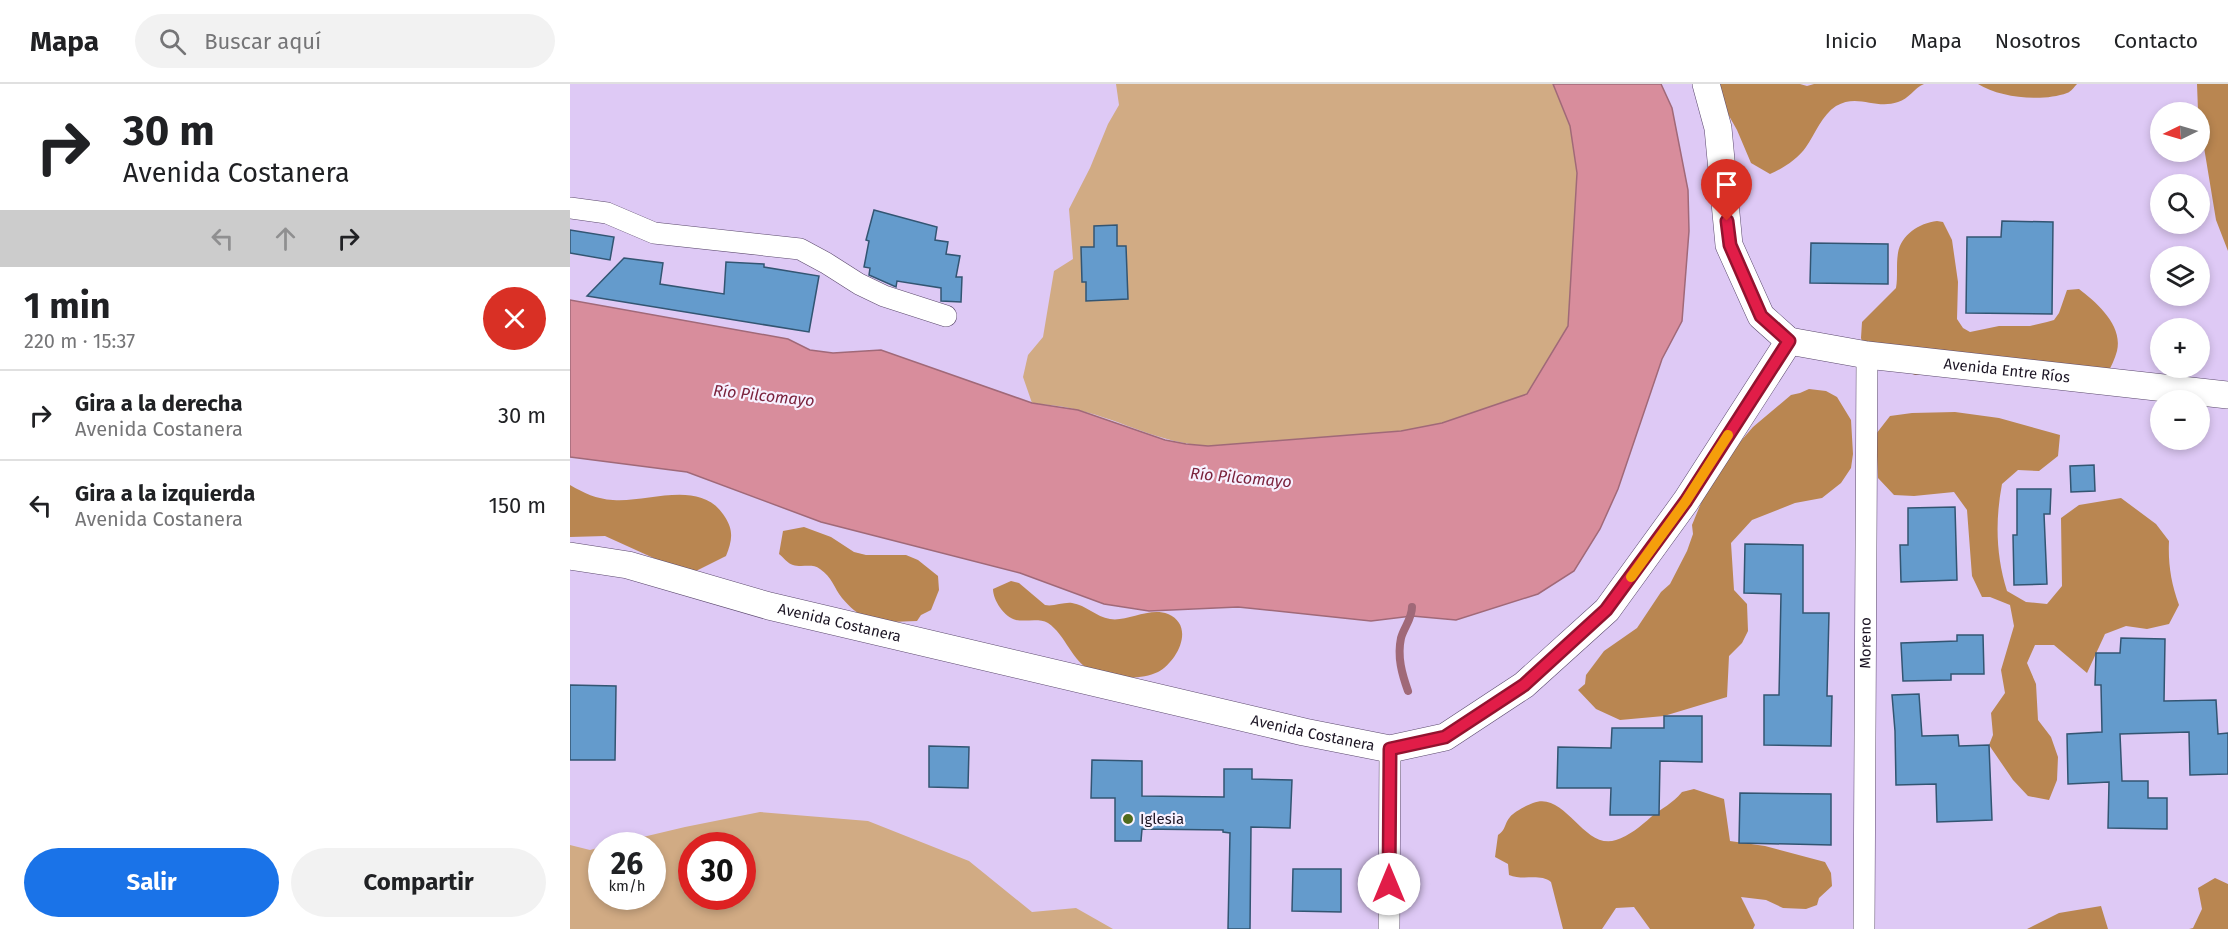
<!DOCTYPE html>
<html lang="es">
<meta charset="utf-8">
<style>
body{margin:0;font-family:"Fira Sans",sans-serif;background:#f2f2f2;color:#202124;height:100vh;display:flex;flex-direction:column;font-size:22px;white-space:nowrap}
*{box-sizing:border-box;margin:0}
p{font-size:20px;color:#757577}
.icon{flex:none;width:33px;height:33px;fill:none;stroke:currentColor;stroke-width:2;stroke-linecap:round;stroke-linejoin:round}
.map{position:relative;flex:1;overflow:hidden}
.details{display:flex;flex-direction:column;background:#fff;width:570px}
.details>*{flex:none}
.hud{background:#fff;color:#202124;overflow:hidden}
.needle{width:39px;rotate:265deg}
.tools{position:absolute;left:1580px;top:18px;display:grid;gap:12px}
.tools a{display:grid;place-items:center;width:60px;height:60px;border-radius:50%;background:#fff;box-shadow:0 3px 9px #0003;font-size:30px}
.speed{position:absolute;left:18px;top:748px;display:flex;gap:12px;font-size:30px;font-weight:700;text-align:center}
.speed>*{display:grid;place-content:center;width:78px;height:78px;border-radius:50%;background:#fff;box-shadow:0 3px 9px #0003;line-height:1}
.speed small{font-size:15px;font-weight:400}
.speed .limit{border:9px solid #d22;background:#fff;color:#111}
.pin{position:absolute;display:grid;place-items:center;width:51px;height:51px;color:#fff;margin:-62px -26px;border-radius:50% 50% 50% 0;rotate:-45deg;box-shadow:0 0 6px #0007}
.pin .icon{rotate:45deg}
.me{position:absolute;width:66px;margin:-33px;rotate:0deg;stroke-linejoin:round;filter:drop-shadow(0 0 4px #0008)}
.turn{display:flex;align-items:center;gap:21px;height:126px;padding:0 24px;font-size:27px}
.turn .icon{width:78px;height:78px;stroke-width:2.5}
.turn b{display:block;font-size:42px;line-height:51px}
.lanes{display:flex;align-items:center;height:57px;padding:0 24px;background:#0003;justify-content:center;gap:30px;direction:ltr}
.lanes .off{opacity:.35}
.round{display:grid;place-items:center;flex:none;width:63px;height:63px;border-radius:32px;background:#f2f2f2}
.summary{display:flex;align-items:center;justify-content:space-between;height:102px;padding:0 24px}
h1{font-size:36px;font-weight:700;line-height:45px}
.action{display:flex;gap:12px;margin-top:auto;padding:12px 24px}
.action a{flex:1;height:69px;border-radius:36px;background:#1a73e8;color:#fff;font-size:24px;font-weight:700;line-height:69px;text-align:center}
.action a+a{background:#f2f2f2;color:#202124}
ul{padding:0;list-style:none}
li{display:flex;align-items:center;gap:18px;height:90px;padding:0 24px;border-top:2px solid #e0e0e0}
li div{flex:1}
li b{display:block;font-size:22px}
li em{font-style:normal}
header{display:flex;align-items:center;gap:36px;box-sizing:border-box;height:84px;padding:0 30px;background:#fff;border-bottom:2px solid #e0e0e0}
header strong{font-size:28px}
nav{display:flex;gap:33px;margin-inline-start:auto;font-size:21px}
.search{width:420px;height:54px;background:#f2f2f2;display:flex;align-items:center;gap:15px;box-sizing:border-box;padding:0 21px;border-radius:33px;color:#757577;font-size:22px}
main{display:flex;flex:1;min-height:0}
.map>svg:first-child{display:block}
.green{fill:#d1ab84;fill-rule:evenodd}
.forest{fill:#b98651}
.water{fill:#d88d9c;stroke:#a06978;stroke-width:1.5}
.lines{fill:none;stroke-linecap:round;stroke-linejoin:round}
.stream{stroke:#a06978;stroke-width:8}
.building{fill:#649bcc;stroke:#335572;stroke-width:1.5}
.minor-casing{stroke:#5b496d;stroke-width:22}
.tertiary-casing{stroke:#5b496d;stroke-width:28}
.minor{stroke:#fff;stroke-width:21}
.tertiary{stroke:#fff;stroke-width:27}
.route-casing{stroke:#92132f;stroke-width:15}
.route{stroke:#e11d48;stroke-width:10}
.slow{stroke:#f59e0b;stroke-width:10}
.poi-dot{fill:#506b1d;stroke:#f7f1ff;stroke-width:2}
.labels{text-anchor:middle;stroke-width:4.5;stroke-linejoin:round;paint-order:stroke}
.street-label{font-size:15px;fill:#1c1524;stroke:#f7f1ff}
.poi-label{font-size:15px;fill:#1c1524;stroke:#f7f1ff;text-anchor:start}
.water-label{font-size:16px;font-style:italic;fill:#7b233d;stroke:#f7f1ff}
</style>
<header>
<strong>Mapa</strong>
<div class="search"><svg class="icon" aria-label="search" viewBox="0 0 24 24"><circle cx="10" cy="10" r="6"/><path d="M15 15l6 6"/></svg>Buscar aquí</div>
<nav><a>Inicio</a><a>Mapa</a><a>Nosotros</a><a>Contacto</a></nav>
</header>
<main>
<section class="details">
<div class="hud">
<div class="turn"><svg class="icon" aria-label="right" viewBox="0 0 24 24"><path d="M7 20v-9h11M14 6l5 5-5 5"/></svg><div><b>30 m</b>Avenida Costanera</div></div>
<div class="lanes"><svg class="icon off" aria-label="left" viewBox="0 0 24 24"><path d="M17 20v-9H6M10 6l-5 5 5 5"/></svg><svg class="icon off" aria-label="ahead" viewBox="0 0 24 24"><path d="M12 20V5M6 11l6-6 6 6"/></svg><svg class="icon" aria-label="right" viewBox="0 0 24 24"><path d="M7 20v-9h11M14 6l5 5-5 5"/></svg></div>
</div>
<div class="summary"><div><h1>1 min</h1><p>220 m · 15:37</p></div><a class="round" style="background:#d93025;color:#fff"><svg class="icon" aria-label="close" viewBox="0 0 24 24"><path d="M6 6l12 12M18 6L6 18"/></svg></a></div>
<ul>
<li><svg class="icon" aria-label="right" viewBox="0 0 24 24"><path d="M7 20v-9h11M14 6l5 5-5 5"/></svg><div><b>Gira a la derecha</b><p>Avenida Costanera</p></div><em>30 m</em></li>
<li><svg class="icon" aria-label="left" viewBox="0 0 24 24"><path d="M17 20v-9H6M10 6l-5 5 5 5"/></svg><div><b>Gira a la izquierda</b><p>Avenida Costanera</p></div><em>150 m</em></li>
</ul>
<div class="action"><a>Salir</a><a>Compartir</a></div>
</section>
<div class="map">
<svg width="1658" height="845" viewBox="0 0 1658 845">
<rect width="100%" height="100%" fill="#dec9f5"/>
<path class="green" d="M 546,0 L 983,0 L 1000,42 L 1007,89 L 998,242 L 957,310 L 872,339 L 831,347 L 638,362 C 589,359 554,337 508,326 C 494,322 477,321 462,319 L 453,293 L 458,271 L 473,253 L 484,187 L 503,175 L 499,125 L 520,84 L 538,40 L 549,21 Z
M 190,728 L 298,737 L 399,777 L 462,828 L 506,824 L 543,845 L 0,845 L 0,761 L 20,766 L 31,763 L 32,813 L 82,813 L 82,762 L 35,762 L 115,743 ZM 122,762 L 172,762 L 172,813 L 122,813 Z"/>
<path class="forest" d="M 1144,0 L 1230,0 L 1237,2 L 1244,0 L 1354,0 C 1344,4 1339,15 1328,18 C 1305,26 1288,9 1266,22 C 1252,31 1245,50 1236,63 C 1228,75 1212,85 1200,90 L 1181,79 L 1167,46 L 1150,16 Z
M 1408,0 L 1507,0 C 1504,3 1501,8 1497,9 C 1473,18 1430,14 1408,0 Z
M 1627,0 L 1658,0 L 1658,167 L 1646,136 L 1628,27 Z
M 1367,137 L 1373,138 L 1382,156 L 1388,198 L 1387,235 L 1393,244 L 1400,248 L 1429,242 L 1460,242 L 1477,238 L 1484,236 L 1489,229 L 1497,206 L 1509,205 C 1527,219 1553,241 1547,267 C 1545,275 1541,282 1538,289 L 1345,291 L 1333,286 L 1293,261 L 1291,254 L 1292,238 L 1326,204 C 1328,192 1326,181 1328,169 C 1331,151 1349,139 1367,137 Z
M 1239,305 L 1256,307 L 1267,313 L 1281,336 L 1283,370 L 1281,384 L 1271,399 L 1252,414 L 1225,419 L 1182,436 L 1161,459 L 1164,506 L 1177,520 L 1178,547 L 1172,559 L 1159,572 L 1157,613 L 1094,632 L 1050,636 L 1026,625 L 1008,606 L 1015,600 L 1016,591 L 1034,567 L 1067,544 L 1091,508 L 1100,500 L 1117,467 L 1123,450 L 1122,441 L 1138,402 L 1163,366 L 1183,343 L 1221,311 L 1230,309 Z
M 1385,328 L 1429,334 L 1490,351 L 1488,372 L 1469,387 L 1448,386 L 1432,400 C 1425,437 1426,472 1437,507 L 1456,518 L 1477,520 L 1492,502 L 1491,434 L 1509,421 L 1551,414 L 1586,440 L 1599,457 C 1598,480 1601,499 1609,521 L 1599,540 L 1577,545 L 1556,542 L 1535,550 L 1517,589 L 1484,561 L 1465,561 L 1457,579 L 1466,600 L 1468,636 L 1481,653 L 1488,673 L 1487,696 L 1479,716 L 1458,712 L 1443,696 L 1419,661 L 1423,651 L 1421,629 L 1435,609 L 1431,586 L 1444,542 L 1440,521 L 1420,513 L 1412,513 L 1402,492 L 1397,426 L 1384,408 L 1344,412 L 1324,411 L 1308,394 L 1306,350 L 1320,332 L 1342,329 Z
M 0,401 C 14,409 26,415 43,416 C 79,419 131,394 155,433 C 164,447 162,457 156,472 L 126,487 L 110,486 L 35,452 L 0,453 Z
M 234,443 L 261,453 L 284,468 L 296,471 L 336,471 L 348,476 L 368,492 L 369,506 L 361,526 L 351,531 L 347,537 C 314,538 296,543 272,514 C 264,504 262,493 250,485 C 242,479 232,484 223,481 C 218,480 213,473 209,470 L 213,447 Z
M 441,497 L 449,499 L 475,521 C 483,523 493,518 502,519 C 516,521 526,533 540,535 C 557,538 579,523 598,530 C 626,542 607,578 588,588 C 569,597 540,594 521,586 C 503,579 495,550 478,539 C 469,534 456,538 446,536 C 434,533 423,516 423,505 Z
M 1124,705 L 1154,715 L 1160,757 L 1195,762 L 1255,778 L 1261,789 L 1262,802 L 1249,814 L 1247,821 L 1236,825 L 1213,824 L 1196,816 L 1171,813 L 1185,841 L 1183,845 L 1080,845 L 1064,823 L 1046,824 L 1032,845 L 993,845 L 981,798 C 970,789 953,797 939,791 L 938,780 L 925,773 L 928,751 C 936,746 934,740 940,733 C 944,728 957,721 963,719 C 995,706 1014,767 1046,756 C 1059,752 1071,742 1081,733 C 1092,724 1102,720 1112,708 Z
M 1645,794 L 1658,800 L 1658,845 L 1619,845 L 1623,844 L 1632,825 L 1628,804 Z
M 1531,822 L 1538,845 L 1457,845 L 1489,829 Z"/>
<path class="water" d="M 983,0 L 1091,0 L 1102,24 L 1118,106 L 1119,147 L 1112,237 L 1092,275 L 1048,405 L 1030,445 L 1004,487 L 968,510 L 886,536 L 842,532 L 801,537 L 668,523 L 579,527 L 534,520 L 450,489 L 251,438 L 117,388 L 0,373 L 0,216 L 218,255 L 240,266 L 263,269 L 311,266 L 462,319 L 508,326 L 595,356 L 616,360 L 638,362 L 831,347 L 872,339 L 957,310 L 998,242 L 1007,89 L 1000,42 Z"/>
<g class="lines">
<path class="stream" d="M 838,607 C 832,590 827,573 831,554 C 834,543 842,535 842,523"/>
</g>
<path class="building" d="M 304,126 L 367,143 L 365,156 L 378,158 L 376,170 L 390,172 L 386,193 L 392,193 L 391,218 L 371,217 L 371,204 L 327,197 L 326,203 L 299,191 L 300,184 L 294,183 L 299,157 L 296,156 Z
M 1432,137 L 1483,138 L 1482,230 L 1396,229 L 1397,153 L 1431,153 Z
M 547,141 L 547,162 L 556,162 L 558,215 L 516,217 L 516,198 L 512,198 L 511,163 L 524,163 L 524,142 Z
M 0,146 L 44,153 L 40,176 L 0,169 Z
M 1241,159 L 1318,160 L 1318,200 L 1240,199 Z
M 54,174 L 93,179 L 90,200 L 154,210 L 156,178 L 194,180 L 194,183 L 249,192 L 239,248 L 17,212 Z
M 1524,381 L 1525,407 L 1501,408 L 1500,382 Z
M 1447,405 L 1481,405 L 1480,430 L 1474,430 L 1477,500 L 1444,501 L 1443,451 L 1447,451 Z
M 1385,423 L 1387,496 L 1331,498 L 1330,461 L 1338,461 L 1338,424 Z
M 1175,460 L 1233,461 L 1233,529 L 1259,529 L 1257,612 L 1262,612 L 1261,662 L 1194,661 L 1194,611 L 1209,611 L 1211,510 L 1174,509 Z
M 1387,551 L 1413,551 L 1414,590 L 1381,590 L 1381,596 L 1333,597 L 1331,559 L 1387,557 Z
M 1551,554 L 1595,555 L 1594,617 L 1646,616 L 1648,650 L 1658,649 L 1658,690 L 1620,691 L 1619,648 L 1550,650 L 1552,697 L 1578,697 L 1578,714 L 1597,714 L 1597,745 L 1538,744 L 1539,698 L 1498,700 L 1497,650 L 1532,648 L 1531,601 L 1525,601 L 1526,569 L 1550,569 Z
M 0,601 L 46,602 L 45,676 L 0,676 Z
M 1349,610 L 1352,652 L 1388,651 L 1389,662 L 1419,661 L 1422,736 L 1367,738 L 1366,700 L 1326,701 L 1325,647 L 1322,611 Z
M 1094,632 L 1132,632 L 1132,678 L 1090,677 L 1089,731 L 1040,731 L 1041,704 L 987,704 L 988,663 L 1041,664 L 1042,644 L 1094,644 Z
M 359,662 L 399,663 L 398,704 L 359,703 Z
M 522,676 L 572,677 L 572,712 L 654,713 L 654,685 L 682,685 L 682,695 L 722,696 L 720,744 L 681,743 L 680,845 L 658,845 L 660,749 L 653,748 L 653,746 L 572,745 L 571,757 L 545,757 L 545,714 L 521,714 Z
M 1170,709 L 1261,710 L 1261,761 L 1169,759 Z
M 723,785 L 771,785 L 771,828 L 722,827 Z"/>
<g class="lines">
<defs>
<g id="minor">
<path d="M 0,124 L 37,129 L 84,149 L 230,165 L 256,179 L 289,200 L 314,212 L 376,232"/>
<path d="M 819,845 L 820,665"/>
<path id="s1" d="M 1294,845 L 1297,271"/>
</g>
<g id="tertiary">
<path d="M 1136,0 L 1148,44 L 1159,161 L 1191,232 L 1219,257"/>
<path id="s2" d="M 1219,257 L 1297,271 L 1658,311"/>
<path id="s3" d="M 0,472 L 58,481 L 199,522 L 734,648 L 820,665 L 875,653 L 954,601 L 1037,526 L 1116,417 L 1219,257"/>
</g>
</defs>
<use href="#minor" class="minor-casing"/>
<use href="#tertiary" class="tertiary-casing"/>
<use href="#minor" class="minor"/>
<use href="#tertiary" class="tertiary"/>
</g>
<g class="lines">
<defs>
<path id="route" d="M 819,800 L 820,665 L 875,653 L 954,601 L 1036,526 L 1116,417 L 1219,257 L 1191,232 L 1160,161 L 1157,137"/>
</defs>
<use href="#route" class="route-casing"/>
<use href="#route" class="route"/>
<path class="slow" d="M 1061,493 L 1116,417 L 1158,351"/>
</g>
<circle class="poi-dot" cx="558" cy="735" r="6"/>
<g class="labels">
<g class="street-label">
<text dy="5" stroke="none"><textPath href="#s2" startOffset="220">Avenida Entre Ríos</textPath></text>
<text dy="5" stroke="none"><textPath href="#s3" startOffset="278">Avenida Costanera</textPath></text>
<text dy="5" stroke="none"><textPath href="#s1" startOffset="286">Moreno</textPath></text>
<text dy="5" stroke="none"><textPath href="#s3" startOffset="764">Avenida Costanera</textPath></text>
</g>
<g class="poi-label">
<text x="570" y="740">Iglesia</text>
</g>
<g class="water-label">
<text transform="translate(194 311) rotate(6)" y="6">Río Pilcomayo</text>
<text transform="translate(671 393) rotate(5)" y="6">Río Pilcomayo</text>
</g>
</g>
</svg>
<div class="tools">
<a><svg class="needle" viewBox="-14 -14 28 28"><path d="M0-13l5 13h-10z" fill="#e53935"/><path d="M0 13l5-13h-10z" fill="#757577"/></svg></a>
<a><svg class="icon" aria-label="search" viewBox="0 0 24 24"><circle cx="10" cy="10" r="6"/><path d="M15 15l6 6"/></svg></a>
<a><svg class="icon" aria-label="layers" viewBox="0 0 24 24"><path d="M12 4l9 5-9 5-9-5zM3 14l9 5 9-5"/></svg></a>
<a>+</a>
<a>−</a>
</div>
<div class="speed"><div>26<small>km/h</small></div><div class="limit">30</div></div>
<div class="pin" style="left:1157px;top:137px;background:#d93025"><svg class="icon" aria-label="arrive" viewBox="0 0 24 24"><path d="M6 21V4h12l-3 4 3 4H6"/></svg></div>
<svg class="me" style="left:819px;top:800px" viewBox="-20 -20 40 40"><circle r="19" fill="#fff"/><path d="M0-13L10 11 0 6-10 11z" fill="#e11d48"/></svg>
</div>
</main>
